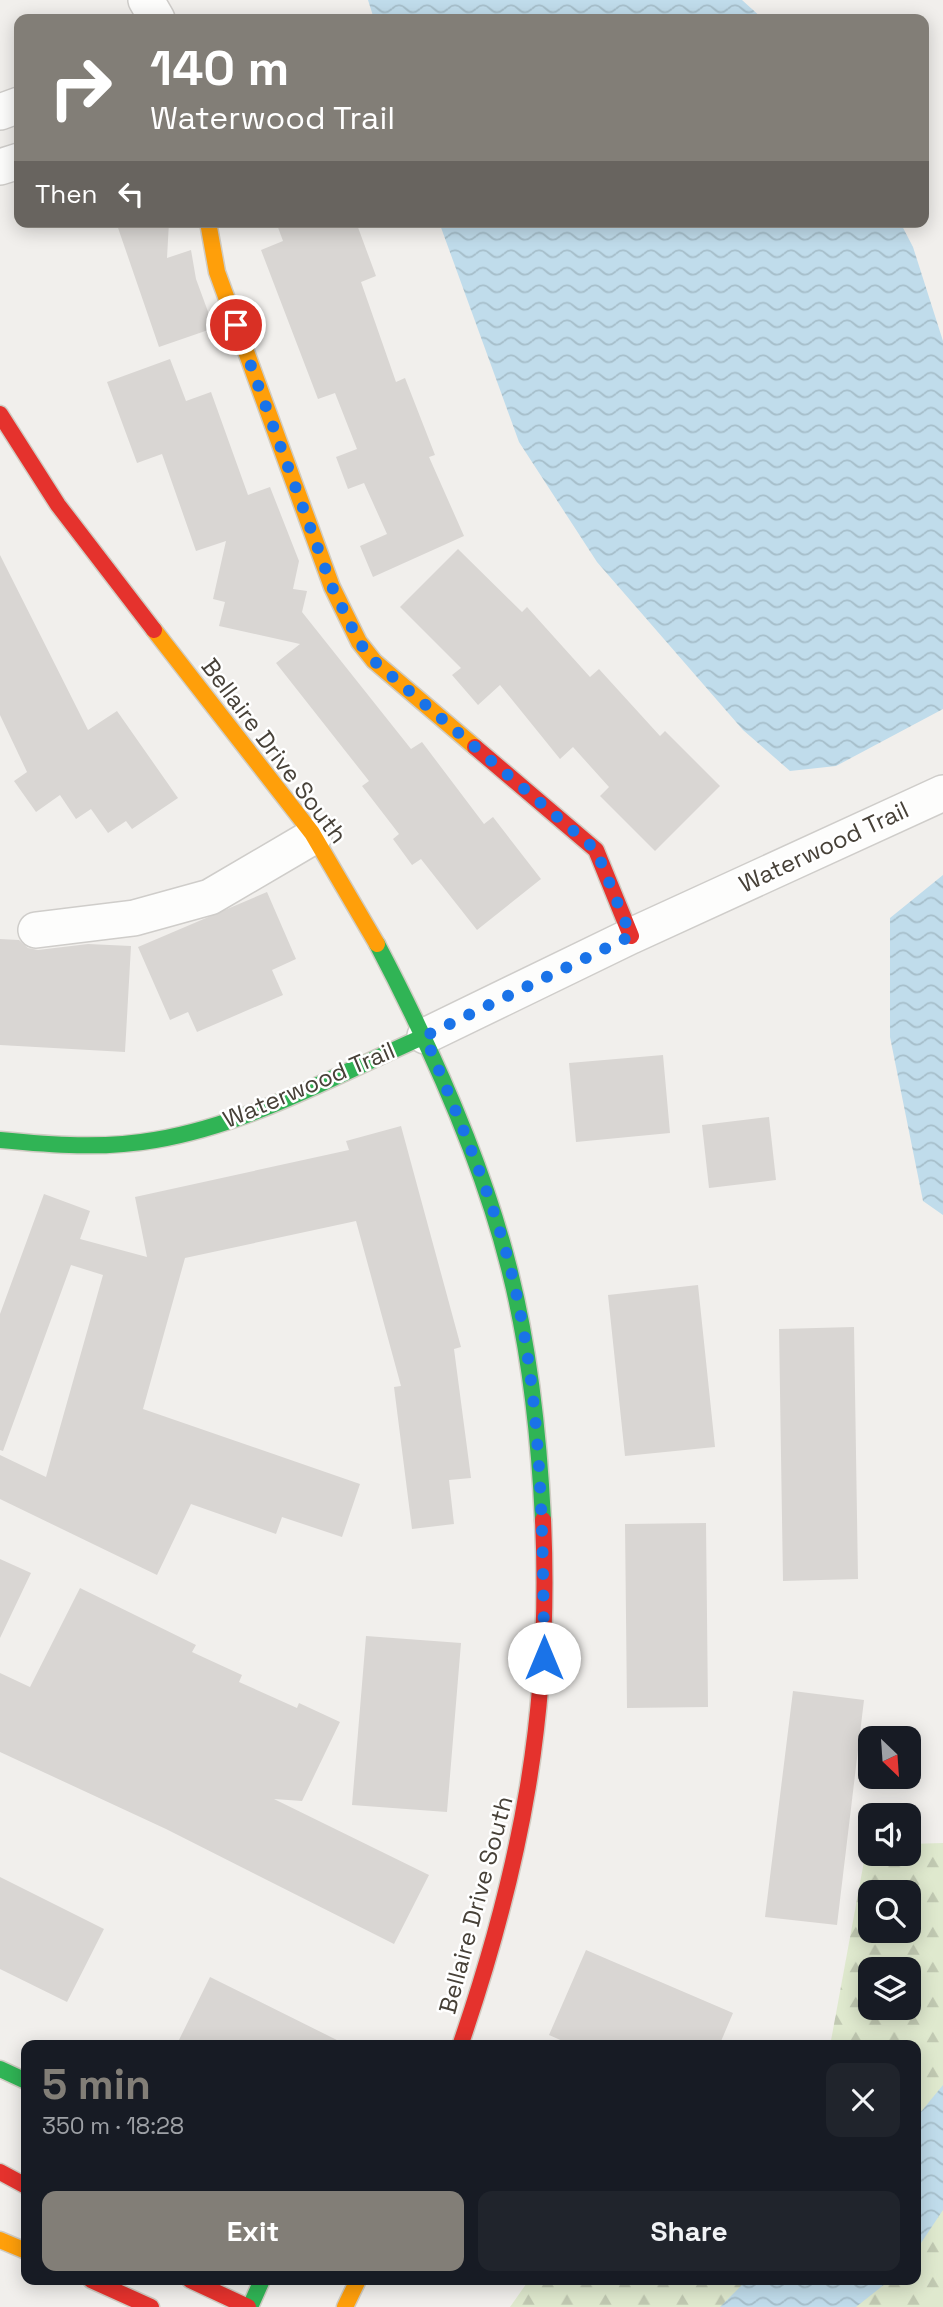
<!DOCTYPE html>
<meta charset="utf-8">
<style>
body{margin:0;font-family:"Space Grotesk",sans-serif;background:#20242c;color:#f1f3f6;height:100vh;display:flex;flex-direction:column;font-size:26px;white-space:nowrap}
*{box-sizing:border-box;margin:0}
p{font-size:23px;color:#9ea1a6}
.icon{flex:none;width:38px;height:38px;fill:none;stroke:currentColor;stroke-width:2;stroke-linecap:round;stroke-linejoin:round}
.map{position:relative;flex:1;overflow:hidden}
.drawer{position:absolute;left:21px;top:2040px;width:900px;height:245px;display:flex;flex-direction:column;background:#171b24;border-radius:14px;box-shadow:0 4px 18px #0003}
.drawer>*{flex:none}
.hud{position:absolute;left:14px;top:14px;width:915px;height:214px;border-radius:14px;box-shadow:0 4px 18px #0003;background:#827e77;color:#fff;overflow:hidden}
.needle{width:46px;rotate:155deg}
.buttons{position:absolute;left:858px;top:1726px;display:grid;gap:14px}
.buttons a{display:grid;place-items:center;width:63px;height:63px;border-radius:14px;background:#171b24;box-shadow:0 4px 18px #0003;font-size:35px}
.pin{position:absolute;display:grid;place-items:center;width:60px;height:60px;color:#fff;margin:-30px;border:4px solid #fff;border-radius:50%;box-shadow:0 2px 7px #0007}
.me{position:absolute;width:77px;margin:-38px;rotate:0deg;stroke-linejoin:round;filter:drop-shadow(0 0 5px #0008)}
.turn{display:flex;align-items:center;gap:24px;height:147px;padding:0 21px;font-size:32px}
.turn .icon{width:91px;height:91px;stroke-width:2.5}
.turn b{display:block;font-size:49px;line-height:60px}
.then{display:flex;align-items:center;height:66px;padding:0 21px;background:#0003;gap:14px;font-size:26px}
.round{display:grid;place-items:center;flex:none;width:74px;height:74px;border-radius:14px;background:#20242c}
.summary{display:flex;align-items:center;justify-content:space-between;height:119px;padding:0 21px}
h1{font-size:42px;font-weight:800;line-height:52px;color:#827e77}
.button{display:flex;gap:14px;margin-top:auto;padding:14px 21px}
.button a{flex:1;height:80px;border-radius:14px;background:#827e77;color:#fff;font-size:28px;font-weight:800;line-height:80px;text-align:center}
.button a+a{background:#20242c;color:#f1f3f6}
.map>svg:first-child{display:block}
.forest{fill:url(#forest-firs);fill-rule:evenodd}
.water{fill:url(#water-waves)}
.building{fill:#d9d6d3}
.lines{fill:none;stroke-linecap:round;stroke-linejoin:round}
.street-casing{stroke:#cfcdca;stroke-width:38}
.fast-casing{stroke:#d0ccc3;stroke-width:19}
.slow-casing{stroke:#d0ccc3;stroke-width:19}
.jam-casing{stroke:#d0ccc3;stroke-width:19}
.street{stroke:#fdfdfc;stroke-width:35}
.fast{stroke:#30b455;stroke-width:16}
.slow{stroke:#ff9f0a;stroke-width:16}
.jam{stroke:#e5322d;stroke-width:16}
.route{stroke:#1a73e8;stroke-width:12;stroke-dasharray:0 21.6}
.labels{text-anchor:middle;stroke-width:5;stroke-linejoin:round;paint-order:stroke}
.street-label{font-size:24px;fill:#474138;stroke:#fff}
</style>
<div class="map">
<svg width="943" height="2307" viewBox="0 0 943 2307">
<defs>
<pattern id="forest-firs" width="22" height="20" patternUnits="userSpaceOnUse" patternTransform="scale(1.75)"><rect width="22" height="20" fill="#dfe9ce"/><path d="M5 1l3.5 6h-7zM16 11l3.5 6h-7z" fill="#c1c9b2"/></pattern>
<pattern id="water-waves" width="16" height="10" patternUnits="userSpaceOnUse" patternTransform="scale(1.75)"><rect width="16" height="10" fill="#c0dceb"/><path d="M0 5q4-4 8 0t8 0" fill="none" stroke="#a6beca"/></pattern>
</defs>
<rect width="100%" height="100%" fill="#f1efec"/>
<path class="forest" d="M 943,1843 L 943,2307 L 510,2307 L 529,2280 L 915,2280 L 915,2046 L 830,2046 L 867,1845 L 870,1853 L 908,1853 L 908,1844 ZM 870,1892 L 908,1892 L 908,1930 L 870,1930 ZM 870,1969 L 908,1969 L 908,2007 L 870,2007 Z"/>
<path class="water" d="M 368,0 L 742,0 L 763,19 L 374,19 Z
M 439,222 L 900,222 L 913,247 L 943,341 L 943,709 L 836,766 L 790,771 L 743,730 L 597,562 L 519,442 Z
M 943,875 L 943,1215 L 923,1201 L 890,1037 L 890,918 Z
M 943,2085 L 943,2210 L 915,2252 L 915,2119 Z
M 747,2280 L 890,2280 L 856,2307 L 720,2307 Z"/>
<path class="building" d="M 116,222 L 169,222 L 167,258 L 191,250 L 196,279 L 214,328 L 159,347 Z
M 276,222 L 356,222 L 376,276 L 361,282 L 396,382 L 405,378 L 435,455 L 429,457 L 464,536 L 373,577 L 360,546 L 387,534 L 364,483 L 348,489 L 336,457 L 357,449 L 335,393 L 318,399 L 261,250 L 283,241 Z
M 170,359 L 186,401 L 211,392 L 248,495 L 270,487 L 299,561 L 293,589 L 307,591 L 302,612 L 411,749 L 422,742 L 484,824 L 493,817 L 541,879 L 477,930 L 421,859 L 412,865 L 393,839 L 399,834 L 362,786 L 369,781 L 276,663 L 300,644 L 219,626 L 225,602 L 213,599 L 226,541 L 196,551 L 162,454 L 137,463 L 107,382 Z
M 458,549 L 522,612 L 527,607 L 590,677 L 599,669 L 660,736 L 665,731 L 720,786 L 655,851 L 600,796 L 609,787 L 573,747 L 560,759 L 500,685 L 478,705 L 452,675 L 461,668 L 400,607 Z
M 0,555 L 88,730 L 117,711 L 178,798 L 132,829 L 126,821 L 108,833 L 91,809 L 76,819 L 60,795 L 36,812 L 14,781 L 27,772 L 0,715 Z
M 267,892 L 296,959 L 272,970 L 283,995 L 197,1032 L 188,1012 L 170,1020 L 138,947 Z
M 0,939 L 19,940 L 28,948 L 38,950 L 88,944 L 131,946 L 125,1052 L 0,1045 Z
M 663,1055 L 670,1133 L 576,1142 L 569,1063 Z
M 769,1117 L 776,1180 L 709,1188 L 702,1125 Z
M 401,1126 L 461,1347 L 454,1349 L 471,1478 L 449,1480 L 454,1524 L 412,1529 L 394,1387 L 401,1386 L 356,1221 L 185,1258 L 143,1409 L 360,1484 L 342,1537 L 282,1517 L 276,1534 L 191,1504 L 157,1575 L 0,1499 L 0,1455 L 46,1477 L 103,1275 L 71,1265 L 3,1451 L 0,1450 L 0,1314 L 44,1194 L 90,1211 L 80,1239 L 147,1257 L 135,1197 L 349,1150 L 346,1141 Z
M 698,1285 L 715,1447 L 625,1456 L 608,1295 Z
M 854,1327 L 858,1579 L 783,1581 L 779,1329 Z
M 706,1523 L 708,1707 L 627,1708 L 625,1524 Z
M 0,1559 L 31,1573 L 0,1638 Z
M 80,1588 L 196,1645 L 192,1652 L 242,1675 L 239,1682 L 297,1708 L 299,1703 L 340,1722 L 302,1801 L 274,1799 L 429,1875 L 394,1944 L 166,1829 L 0,1752 L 0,1673 L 30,1687 Z
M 366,1636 L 461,1643 L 447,1812 L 352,1805 Z
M 793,1691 L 864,1700 L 837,1925 L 765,1917 Z
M 0,1877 L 104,1929 L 67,2002 L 0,1969 Z
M 586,1950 L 733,2013 L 719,2046 L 574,2046 L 549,2035 Z
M 210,1977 L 349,2046 L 176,2046 Z"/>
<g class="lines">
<defs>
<path id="street" d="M 146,0 L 157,19
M 0,112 L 19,105
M 0,167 L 19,161
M 36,930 L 134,918 L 210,897 L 314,836
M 425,1036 L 631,936 L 943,793"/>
<path id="fast" d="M 377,944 C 430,1045 481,1157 509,1268 C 530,1350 539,1436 543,1520
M 0,1140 C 51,1145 104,1149 155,1140 C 250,1124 338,1074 425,1036
M 0,2069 L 26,2081
M 250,2307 L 262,2280"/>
<path id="slow" d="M 208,222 L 217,272 L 332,587 L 359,642 L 374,661 L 475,747
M 154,630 L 312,833 L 377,944
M 0,2240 L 26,2251
M 345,2307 L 358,2280"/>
<path id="jam" d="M 0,414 L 58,505 L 154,630
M 475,747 L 596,850 L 631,936
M 460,2046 C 521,1869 552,1709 543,1520
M 0,2172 L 26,2186
M 91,2280 L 151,2307
M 190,2280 L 248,2307"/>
</defs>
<use href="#street" class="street-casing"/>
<use href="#fast" class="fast-casing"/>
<use href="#slow" class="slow-casing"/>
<use href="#jam" class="jam-casing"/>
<use href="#street" class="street"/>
<use href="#fast" class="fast"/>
<use href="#slow" class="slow"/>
<use href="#jam" class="jam"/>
</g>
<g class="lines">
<path class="route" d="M 236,325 L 332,587 L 359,642 L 374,661 L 596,850 L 631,936 L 425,1036 C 456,1113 491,1191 511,1271 C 542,1397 543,1529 544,1658"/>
</g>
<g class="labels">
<g class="street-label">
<text transform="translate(274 751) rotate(53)" y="8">Bellaire Drive South</text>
<text transform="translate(824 847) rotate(-25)" y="8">Waterwood Trail</text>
<text transform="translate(309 1085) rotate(-23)" y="8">Waterwood Trail</text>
<text transform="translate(476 1905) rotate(-75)" y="8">Bellaire Drive South</text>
</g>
</g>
</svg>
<div class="buttons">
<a><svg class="needle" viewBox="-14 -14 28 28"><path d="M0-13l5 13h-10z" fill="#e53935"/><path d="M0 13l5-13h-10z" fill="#9ea1a6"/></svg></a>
<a><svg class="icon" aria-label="sound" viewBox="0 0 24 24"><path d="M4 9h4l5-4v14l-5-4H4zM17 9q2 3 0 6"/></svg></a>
<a><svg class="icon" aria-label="search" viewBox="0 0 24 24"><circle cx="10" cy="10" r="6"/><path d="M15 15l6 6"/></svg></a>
<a><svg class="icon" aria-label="layers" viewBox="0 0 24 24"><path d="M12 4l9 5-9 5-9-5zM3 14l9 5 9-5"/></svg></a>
</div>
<div class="pin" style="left:236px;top:325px;background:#d93025"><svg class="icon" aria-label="arrive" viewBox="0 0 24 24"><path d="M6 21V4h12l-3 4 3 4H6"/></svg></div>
<svg class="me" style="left:544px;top:1658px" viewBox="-20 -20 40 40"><circle r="19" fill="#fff"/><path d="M0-13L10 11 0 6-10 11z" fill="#1a73e8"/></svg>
<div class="hud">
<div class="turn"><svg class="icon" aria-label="right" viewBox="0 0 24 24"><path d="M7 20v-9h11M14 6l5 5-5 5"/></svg><div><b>140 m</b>Waterwood Trail</div></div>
<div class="then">Then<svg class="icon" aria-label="left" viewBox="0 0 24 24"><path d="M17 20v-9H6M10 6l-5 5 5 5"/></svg></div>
</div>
<section class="drawer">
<div class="summary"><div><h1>5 min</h1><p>350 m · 18:28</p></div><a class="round"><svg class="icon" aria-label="close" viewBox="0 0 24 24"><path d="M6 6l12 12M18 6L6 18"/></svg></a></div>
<div class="button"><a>Exit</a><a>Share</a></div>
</section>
</div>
